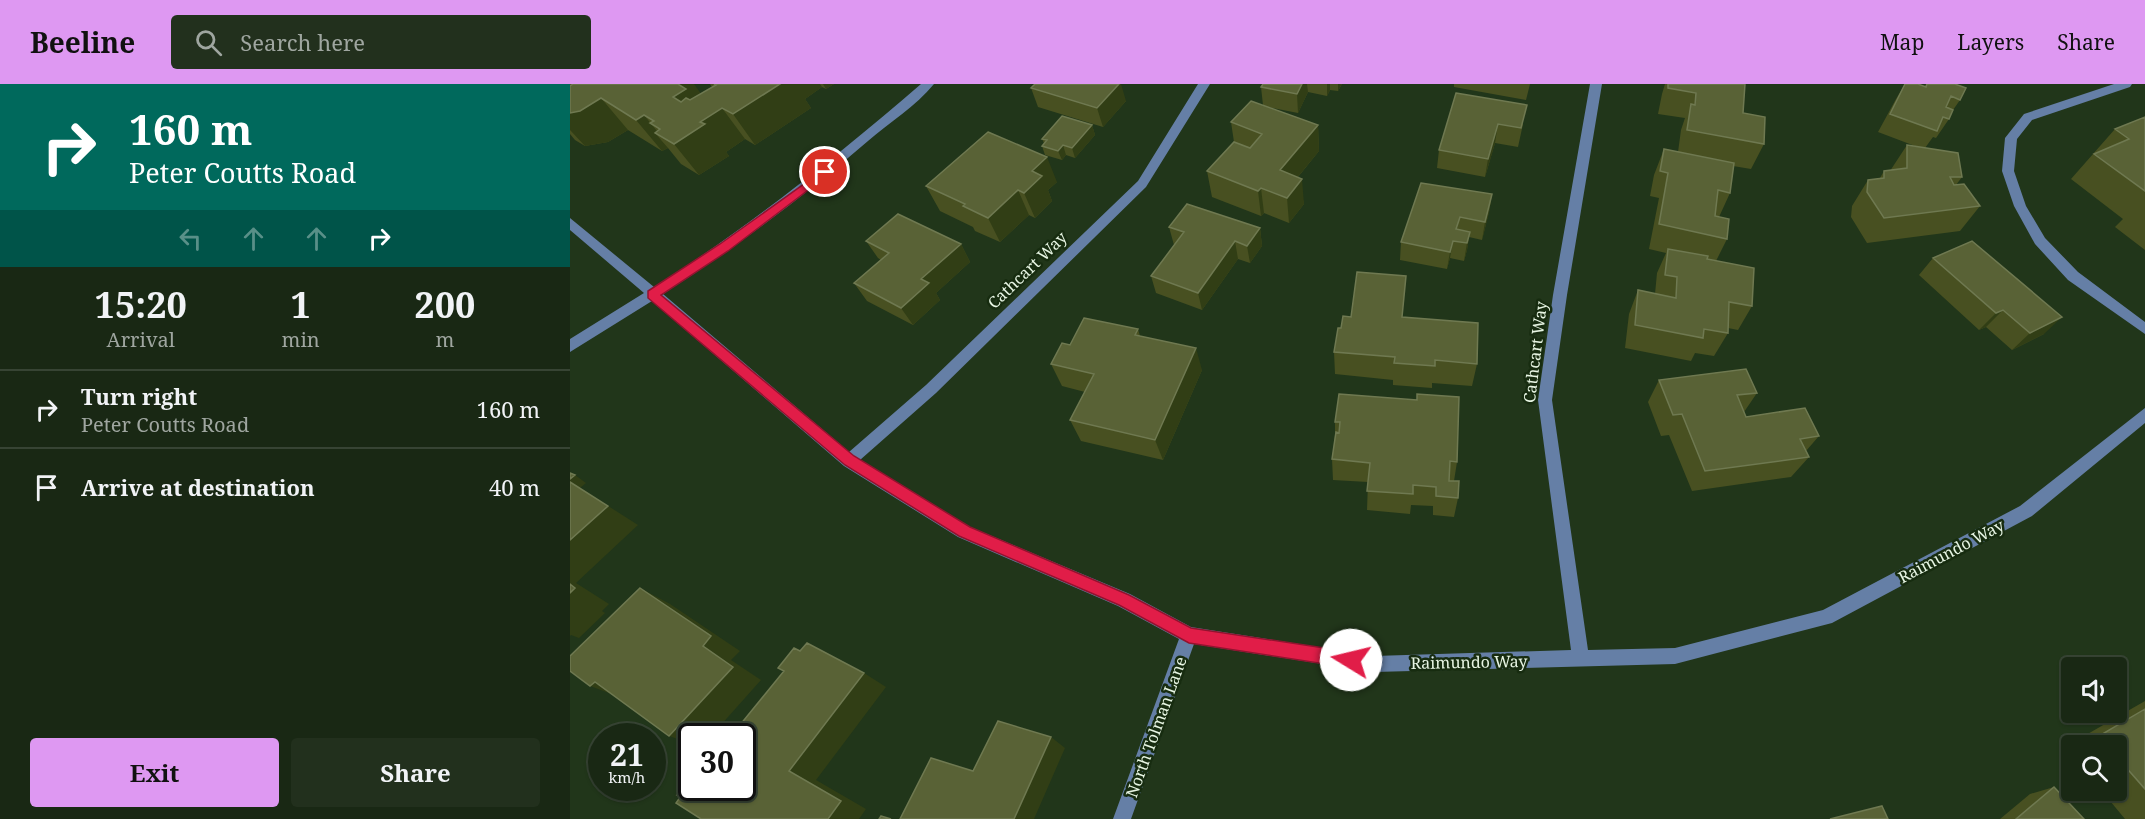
<!DOCTYPE html>
<style>
body{margin:0;font-family:"Noto Serif",serif;background:#22301d;color:#f1f3f6;height:100vh;display:flex;flex-direction:column;font-size:22px;white-space:nowrap}
*{box-sizing:border-box;margin:0}
p{font-size:20px;color:#9fa6a0}
.icon{flex:none;width:33px;height:33px;fill:none;stroke:currentColor;stroke-width:2;stroke-linecap:round;stroke-linejoin:round}
.map{position:relative;flex:1;overflow:hidden}
.drawer{display:flex;flex-direction:column;background:#192814;width:570px}
.drawer>*{flex:none}
.guide{background:#00695c;color:#fff;overflow:hidden}
.buttons{position:absolute;left:1491px;top:573px;display:grid;gap:12px}
.buttons a{display:grid;place-items:center;width:66px;height:66px;border-radius:6px;background:#192814;box-shadow:0 2px 4px #0004,0 0 0 2px #374434;font-size:30px}
.speed{position:absolute;left:18px;top:639px;display:flex;gap:12px;font-size:30px;font-weight:700;text-align:center}
.speed>*{display:grid;place-content:center;width:78px;height:78px;border-radius:50%;background:#192814;box-shadow:0 2px 4px #0004,0 0 0 2px #374434;line-height:1}
.speed small{font-size:15px;font-weight:400}
.speed .limit{border:3px solid #111;border-radius:9px;background:#fff;color:#111}
.pin{position:absolute;display:grid;place-items:center;width:51px;height:51px;color:#fff;margin:-26px;border:3px solid #fff;border-radius:50%;box-shadow:0 2px 6px #0007}
.me{position:absolute;width:66px;margin:-33px;rotate:279deg;stroke-linejoin:round;filter:drop-shadow(0 0 4px #0008)}
.turn{display:flex;align-items:center;gap:21px;height:126px;padding:0 30px;font-size:27px}
.turn .icon{width:78px;height:78px;stroke-width:2.5}
.turn b{display:block;font-size:42px;line-height:51px}
.lanes{display:flex;align-items:center;height:57px;padding:0 30px;background:#0003;justify-content:center;gap:30px;direction:ltr}
.lanes .off{opacity:.35}
.eta{display:flex;justify-content:space-evenly;align-items:center;height:102px;text-align:center}
.eta b{font-size:36px;font-weight:700;line-height:42px}
.primary-button{display:flex;gap:12px;margin-top:auto;padding:12px 30px}
.primary-button a{flex:1;height:69px;border-radius:6px;background:#de98f2;color:#111;font-size:24px;font-weight:700;line-height:69px;text-align:center}
.primary-button a+a{background:#22301d;color:#f1f3f6}
ul{padding:0;list-style:none}
li{display:flex;align-items:center;gap:18px;height:78px;padding:0 30px;border-top:2px solid #374434}
li div{flex:1}
li b{display:block;font-size:22px}
li em{font-style:normal}
header{display:flex;align-items:center;gap:36px;box-sizing:border-box;height:84px;padding:0 30px;background:#de98f2;color:#111}
header strong{font-size:28px}
nav{display:flex;gap:33px;margin-inline-start:auto;font-size:21px}
.search{width:420px;height:54px;background:#22301d;display:flex;align-items:center;gap:15px;box-sizing:border-box;padding:0 21px;border-radius:6px;color:#9fa6a0;font-size:22px}
main{display:flex;flex:1;min-height:0}
.map>svg:first-child{display:block}
.lines{fill:none;stroke-linecap:round;stroke-linejoin:round}
.minor{fill:#657fa6;fill-rule:evenodd}
.wall{fill:#485021}
.shaded-wall{fill:#313e15}
.building{fill:#596236;stroke:#6f7951;stroke-width:1.5}
.route{fill:#e11d48;stroke:#92132f;stroke-width:1.5}
.labels{text-anchor:middle;stroke-width:5;stroke-linejoin:round;paint-order:stroke}
.street-label{font-size:16px;fill:#e7f5e3;stroke:#172c10}
</style>
<header>
<strong>Beeline</strong>
<div class="search"><svg class="icon" aria-label="search" viewBox="0 0 24 24"><circle cx="10" cy="10" r="6"/><path d="M15 15l6 6"/></svg>Search here</div>
<nav><a>Map</a><a>Layers</a><a>Share</a></nav>
</header>
<main>
<section class="drawer">
<div class="guide">
<div class="turn"><svg class="icon" aria-label="right" viewBox="0 0 24 24"><path d="M7 20v-9h11M14 6l5 5-5 5"/></svg><div><b>160 m</b>Peter Coutts Road</div></div>
<div class="lanes"><svg class="icon off" aria-label="left" viewBox="0 0 24 24"><path d="M17 20v-9H6M10 6l-5 5 5 5"/></svg><svg class="icon off" aria-label="ahead" viewBox="0 0 24 24"><path d="M12 20V5M6 11l6-6 6 6"/></svg><svg class="icon off" aria-label="ahead" viewBox="0 0 24 24"><path d="M12 20V5M6 11l6-6 6 6"/></svg><svg class="icon" aria-label="right" viewBox="0 0 24 24"><path d="M7 20v-9h11M14 6l5 5-5 5"/></svg></div>
</div>
<div class="eta">
<div><b>15:20</b><p>Arrival</p></div>
<div><b>1</b><p>min</p></div>
<div><b>200</b><p>m</p></div>
</div>
<ul>
<li><svg class="icon" aria-label="right" viewBox="0 0 24 24"><path d="M7 20v-9h11M14 6l5 5-5 5"/></svg><div><b>Turn right</b><p>Peter Coutts Road</p></div><em>160 m</em></li>
<li><svg class="icon" aria-label="arrive" viewBox="0 0 24 24"><path d="M6 21V4h12l-3 4 3 4H6"/></svg><div><b>Arrive at destination</b></div><em>40 m</em></li>
</ul>
<div class="primary-button"><a>Exit</a><a>Share</a></div>
</section>
<div class="map">
<svg width="1575" height="735" viewBox="0 0 1575 735">
<rect width="100%" height="100%" fill="#21361a"/>
<g class="lines">
<path class="minor" d="M 351,0 L 364,0 C 346,22 319,39 298,57 C 233,113 165,164 93,210 L 279,368 L 356,301 L 568,97 L 628,0 L 640,0 L 576,103 L 366,309 L 290,376 L 400,443 L 560,510 L 621,543 L 804,572 L 1001,566 L 968,316 L 983,211 L 1020,0 L 1032,0 L 997,211 L 982,316 L 1018,566 L 1105,564 L 1253,526 L 1450,422 L 1575,324 L 1575,339 L 1462,432 L 1262,539 L 1105,580 L 804,588 L 624,560 L 561,735 L 543,735 L 609,555 L 548,522 L 388,453 L 274,382 L 82,217 L 0,268 L 0,255 L 74,209 L 0,146 L 0,134 L 84,203 C 179,143 266,73 351,0 Z
M 1544,0 L 1562,0 L 1560,3 L 1462,36 L 1447,55 L 1444,87 L 1456,122 L 1475,154 L 1508,188 L 1575,238 L 1575,250 L 1498,196 L 1465,160 L 1444,122 L 1432,87 L 1435,54 L 1454,30 Z"/>
</g>
<path class="wall" d="M 0,0 L 131,10 L 142,3 L 140,0 L 264,0 L 256,5 L 252,3 L 235,15 L 241,24 L 185,61 L 175,55 L 156,68 L 159,72 L 129,91 L 111,80 L 98,64 L 92,67 L 58,46 L 38,58 L 15,62 L 5,56 L 0,50 Z
M 693,0 L 772,0 L 768,7 L 760,6 L 757,12 L 738,8 L 728,29 L 698,23 L 748,41 L 749,67 L 728,93 L 734,120 L 719,139 L 694,129 L 691,132 L 642,113 L 637,87 L 664,58 L 661,38 L 693,21 L 691,3 Z
M 884,0 L 960,0 L 956,16 L 884,3 Z
M 1095,0 L 1175,0 L 1173,29 L 1194,60 L 1181,85 L 1163,82 L 1160,109 L 1149,133 L 1157,155 L 1146,177 L 1182,222 L 1168,246 L 1158,244 L 1158,249 L 1144,272 L 1125,269 L 1121,277 L 1055,264 L 1059,230 L 1068,206 L 1085,210 L 1087,189 L 1096,169 L 1079,165 L 1089,114 L 1080,112 L 1084,91 L 1094,65 L 1108,68 L 1111,46 L 1115,34 L 1088,30 L 1092,10 Z
M 1335,0 L 1355,2 L 1356,0 L 1385,0 L 1390,16 L 1383,26 L 1379,35 L 1366,54 L 1363,53 L 1355,64 L 1392,93 L 1386,101 L 1410,122 L 1390,147 L 1297,159 L 1281,133 L 1282,122 L 1298,96 L 1310,94 L 1314,87 L 1320,87 L 1337,61 L 1345,62 L 1308,48 L 1326,15 Z
M 461,4 L 556,17 L 533,43 L 468,23 Z
M 886,9 L 953,40 L 948,63 L 925,59 L 915,93 L 867,84 L 869,66 Z
M 1575,33 L 1575,166 L 1545,143 L 1553,135 L 1501,95 L 1545,45 Z
M 522,41 L 525,51 L 505,74 L 496,71 L 492,76 L 475,71 L 472,62 L 474,59 L 472,55 Z
M 487,98 L 478,106 L 482,117 L 465,134 L 459,131 L 430,158 L 405,147 L 403,143 L 370,127 L 356,102 Z
M 922,110 L 919,128 L 912,156 L 899,153 L 897,166 L 894,177 L 880,174 L 877,185 L 830,176 L 831,158 Z
M 599,143 L 690,144 L 692,162 L 680,179 L 668,175 L 632,226 L 586,209 L 581,192 L 604,161 Z
M 296,157 L 391,160 L 400,178 L 366,209 L 370,216 L 343,241 L 297,217 L 284,199 L 311,176 L 308,174 Z
M 1363,174 L 1474,250 L 1442,266 L 1416,243 L 1409,246 L 1349,191 Z
M 781,233 L 833,233 L 907,280 L 902,302 L 862,299 L 862,304 L 823,301 L 823,296 L 765,290 L 764,268 L 771,244 Z
M 568,245 L 570,252 L 632,286 L 593,376 L 511,357 L 500,336 L 515,308 L 492,302 L 481,280 L 500,261 Z
M 1089,296 L 1187,309 L 1174,328 L 1176,333 L 1249,352 L 1236,367 L 1239,373 L 1221,393 L 1122,407 L 1099,351 L 1091,352 L 1078,318 Z
M 847,310 L 887,378 L 884,397 L 888,414 L 884,433 L 863,431 L 863,422 L 841,421 L 840,430 L 797,426 L 798,398 L 763,396 L 762,375 L 765,351 L 765,338 L 847,316 Z
M 1575,617 L 1575,735 L 1555,735 L 1531,706 L 1546,706 L 1546,662 L 1502,662 L 1502,671 L 1495,663 Z
M 1484,703 L 1514,735 L 1430,735 L 1460,710 Z"/>
<path class="shaded-wall" d="M 84,0 L 124,0 L 142,25 L 152,24 L 175,55 L 156,68 L 159,72 L 129,91 L 104,60 Z
M 210,0 L 250,0 L 252,3 L 235,15 L 241,24 L 185,61 L 163,30 Z
M 253,0 L 264,0 L 256,5 Z
M 549,0 L 551,0 L 556,17 L 533,43 L 527,24 Z
M 732,0 L 737,0 L 738,8 L 728,29 L 727,10 Z
M 757,0 L 760,0 L 760,6 L 757,12 Z
M 768,0 L 772,0 L 768,7 Z
M 31,14 L 58,46 L 38,58 L 15,62 L 0,46 L 0,29 Z
M 74,31 L 91,52 L 85,49 L 98,64 L 92,67 L 66,36 Z
M 928,40 L 925,59 L 915,93 L 918,75 Z
M 522,41 L 525,51 L 505,74 L 502,64 Z
M 748,41 L 749,67 L 713,111 L 710,86 Z
M 493,61 L 496,71 L 492,76 L 488,67 Z
M 477,73 L 487,98 L 478,106 L 482,117 L 465,134 L 454,109 L 462,87 Z
M 732,95 L 734,120 L 719,139 L 717,114 Z
M 691,104 L 694,129 L 691,132 L 688,107 Z
M 448,106 L 459,131 L 430,158 L 418,134 Z
M 922,110 L 919,128 L 912,156 L 915,138 Z
M 690,144 L 692,162 L 680,179 L 677,162 Z
M 900,148 L 897,166 L 894,177 L 897,159 Z
M 665,157 L 668,175 L 632,226 L 628,209 Z
M 883,157 L 880,174 L 877,185 L 880,168 Z
M 391,160 L 400,178 L 366,209 L 370,216 L 343,241 L 331,224 L 351,195 Z
M 1433,226 L 1416,243 L 1409,246 L 1426,229 Z
M 1492,233 L 1474,250 L 1442,266 L 1460,249 Z
M 626,264 L 632,286 L 593,376 L 585,356 Z
M 5,391 L 16,399 L 10,404 L 68,441 L 6,499 L 39,520 L 32,527 L 35,529 L 9,554 L 1,551 L 0,552 L 0,395 Z
M 70,504 L 100,520 L 170,567 L 161,576 L 191,596 L 141,652 L 122,652 L 122,660 L 99,652 L 133,562 Z
M 294,589 L 316,603 L 246,696 L 296,725 L 289,735 L 258,735 L 219,687 Z
M 25,598 L 55,615 L 20,602 Z
M 481,653 L 495,664 L 464,735 L 444,735 Z"/>
<path class="building" d="M 3,0 L 108,0 L 116,5 L 103,13 L 111,18 L 116,14 L 120,16 L 146,1 L 144,0 L 210,0 L 163,30 L 152,24 L 130,38 L 135,40 L 104,60 L 85,49 L 90,45 L 80,39 L 84,37 L 74,31 L 66,36 L 31,14 L 10,27 L 0,29 L 0,2 Z
M 465,0 L 549,0 L 527,24 L 461,4 Z
M 693,0 L 732,0 L 727,10 L 691,3 Z
M 1098,0 L 1175,0 L 1173,29 L 1195,33 L 1194,60 L 1117,46 L 1121,20 L 1125,21 L 1126,9 L 1098,4 Z
M 1335,0 L 1348,0 L 1356,3 L 1357,0 L 1385,0 L 1396,4 L 1390,16 L 1381,12 L 1376,23 L 1383,26 L 1379,35 L 1373,33 L 1367,47 L 1320,30 Z
M 886,9 L 957,21 L 951,44 L 928,40 L 918,75 L 869,66 Z
M 681,17 L 748,41 L 710,86 L 732,95 L 717,114 L 691,104 L 688,107 L 637,87 L 664,58 L 680,64 L 692,50 L 661,38 Z
M 492,32 L 522,41 L 502,64 L 493,61 L 488,67 L 472,62 L 477,56 L 472,55 Z
M 1575,33 L 1575,107 L 1524,70 L 1559,55 L 1545,45 Z
M 418,48 L 477,73 L 462,87 L 472,92 L 454,109 L 448,106 L 418,134 L 393,122 L 395,120 L 356,102 Z
M 1337,61 L 1388,69 L 1392,93 L 1380,93 L 1384,101 L 1394,100 L 1410,122 L 1314,134 L 1297,108 L 1298,96 L 1314,94 L 1314,87 L 1337,84 Z
M 1094,65 L 1164,79 L 1160,109 L 1148,106 L 1145,132 L 1159,135 L 1157,155 L 1089,140 L 1098,89 L 1090,87 Z
M 851,99 L 922,110 L 915,138 L 890,133 L 886,145 L 900,148 L 897,159 L 883,157 L 880,168 L 831,158 Z
M 617,120 L 690,144 L 677,162 L 665,157 L 628,209 L 581,192 L 614,148 L 599,143 Z
M 328,130 L 391,160 L 351,195 L 359,199 L 331,224 L 284,199 L 319,169 L 296,157 Z
M 1402,157 L 1492,233 L 1460,249 L 1433,226 L 1426,229 L 1363,174 Z
M 1098,165 L 1138,172 L 1137,175 L 1184,184 L 1182,222 L 1159,218 L 1158,249 L 1134,245 L 1133,254 L 1065,241 L 1068,206 L 1106,214 L 1107,193 L 1095,191 Z
M 787,188 L 836,192 L 832,233 L 908,239 L 907,280 L 865,276 L 865,282 L 824,279 L 825,273 L 764,268 L 768,244 L 771,244 L 773,232 L 781,233 Z
M 514,234 L 568,245 L 565,251 L 626,264 L 585,356 L 500,336 L 524,290 L 481,280 L 492,259 L 500,261 Z
M 1176,285 L 1187,309 L 1167,311 L 1176,333 L 1235,324 L 1249,352 L 1230,355 L 1239,373 L 1135,387 L 1112,330 L 1103,331 L 1089,296 Z
M 769,310 L 847,316 L 847,310 L 889,313 L 887,378 L 880,377 L 879,397 L 889,397 L 888,414 L 866,412 L 866,403 L 843,401 L 843,410 L 797,407 L 800,379 L 762,375 L 766,348 L 769,349 L 770,338 L 765,338 Z
M 0,389 L 5,391 L 0,395 Z
M 0,398 L 38,422 L 0,456 Z
M 0,500 L 5,504 L 0,509 Z
M 70,504 L 141,552 L 133,562 L 163,583 L 99,652 L 25,598 L 20,602 L 0,587 L 0,572 Z
M 237,559 L 294,589 L 219,687 L 271,717 L 258,735 L 131,735 L 106,719 L 111,712 L 107,711 L 122,693 L 122,704 L 172,704 L 172,652 L 161,652 L 214,587 L 208,584 L 224,564 L 230,567 Z
M 1575,625 L 1575,705 L 1546,672 L 1546,662 L 1537,662 L 1529,652 Z
M 428,637 L 481,653 L 444,735 L 330,735 L 361,674 L 403,687 Z
M 1484,703 L 1514,735 L 1446,735 Z
M 1312,722 L 1318,735 L 1260,735 Z
M 311,732 L 321,735 L 309,735 Z"/>
<path class="route" d="M 255,85 L 260,88 L 258,91 L 158,167 L 91,211 L 284,372 L 400,443 L 559,511 L 621,544 L 781,568 L 787,571 L 789,576 L 787,582 L 781,584 L 619,559 L 549,521 L 389,452 L 275,381 L 78,214 L 78,207 L 150,160 Z"/>
<g class="labels">
<g class="street-label">
<text transform="translate(457 186) rotate(-44)" y="6">Cathcart Way</text>
<text transform="translate(965 268) rotate(-83)" y="6">Cathcart Way</text>
<text transform="translate(1381 467) rotate(-28)" y="6">Raimundo Way</text>
<text transform="translate(899 578) rotate(-1)" y="6">Raimundo Way</text>
<text transform="translate(586 643) rotate(-70)" y="6">North Tolman Lane</text>
</g>
</g>
</svg>
<div class="buttons">
<a><svg class="icon" aria-label="sound" viewBox="0 0 24 24"><path d="M4 9h4l5-4v14l-5-4H4zM17 9q2 3 0 6"/></svg></a>
<a><svg class="icon" aria-label="search" viewBox="0 0 24 24"><circle cx="10" cy="10" r="6"/><path d="M15 15l6 6"/></svg></a>
</div>
<div class="speed"><div>21<small>km/h</small></div><div class="limit">30</div></div>
<div class="pin" style="left:255px;top:88px;background:#d93025"><svg class="icon" aria-label="arrive" viewBox="0 0 24 24"><path d="M6 21V4h12l-3 4 3 4H6"/></svg></div>
<svg class="me" style="left:781px;top:576px" viewBox="-20 -20 40 40"><circle r="19" fill="#fff"/><path d="M0-13L10 11 0 6-10 11z" fill="#e11d48"/></svg>
</div>
</main>
